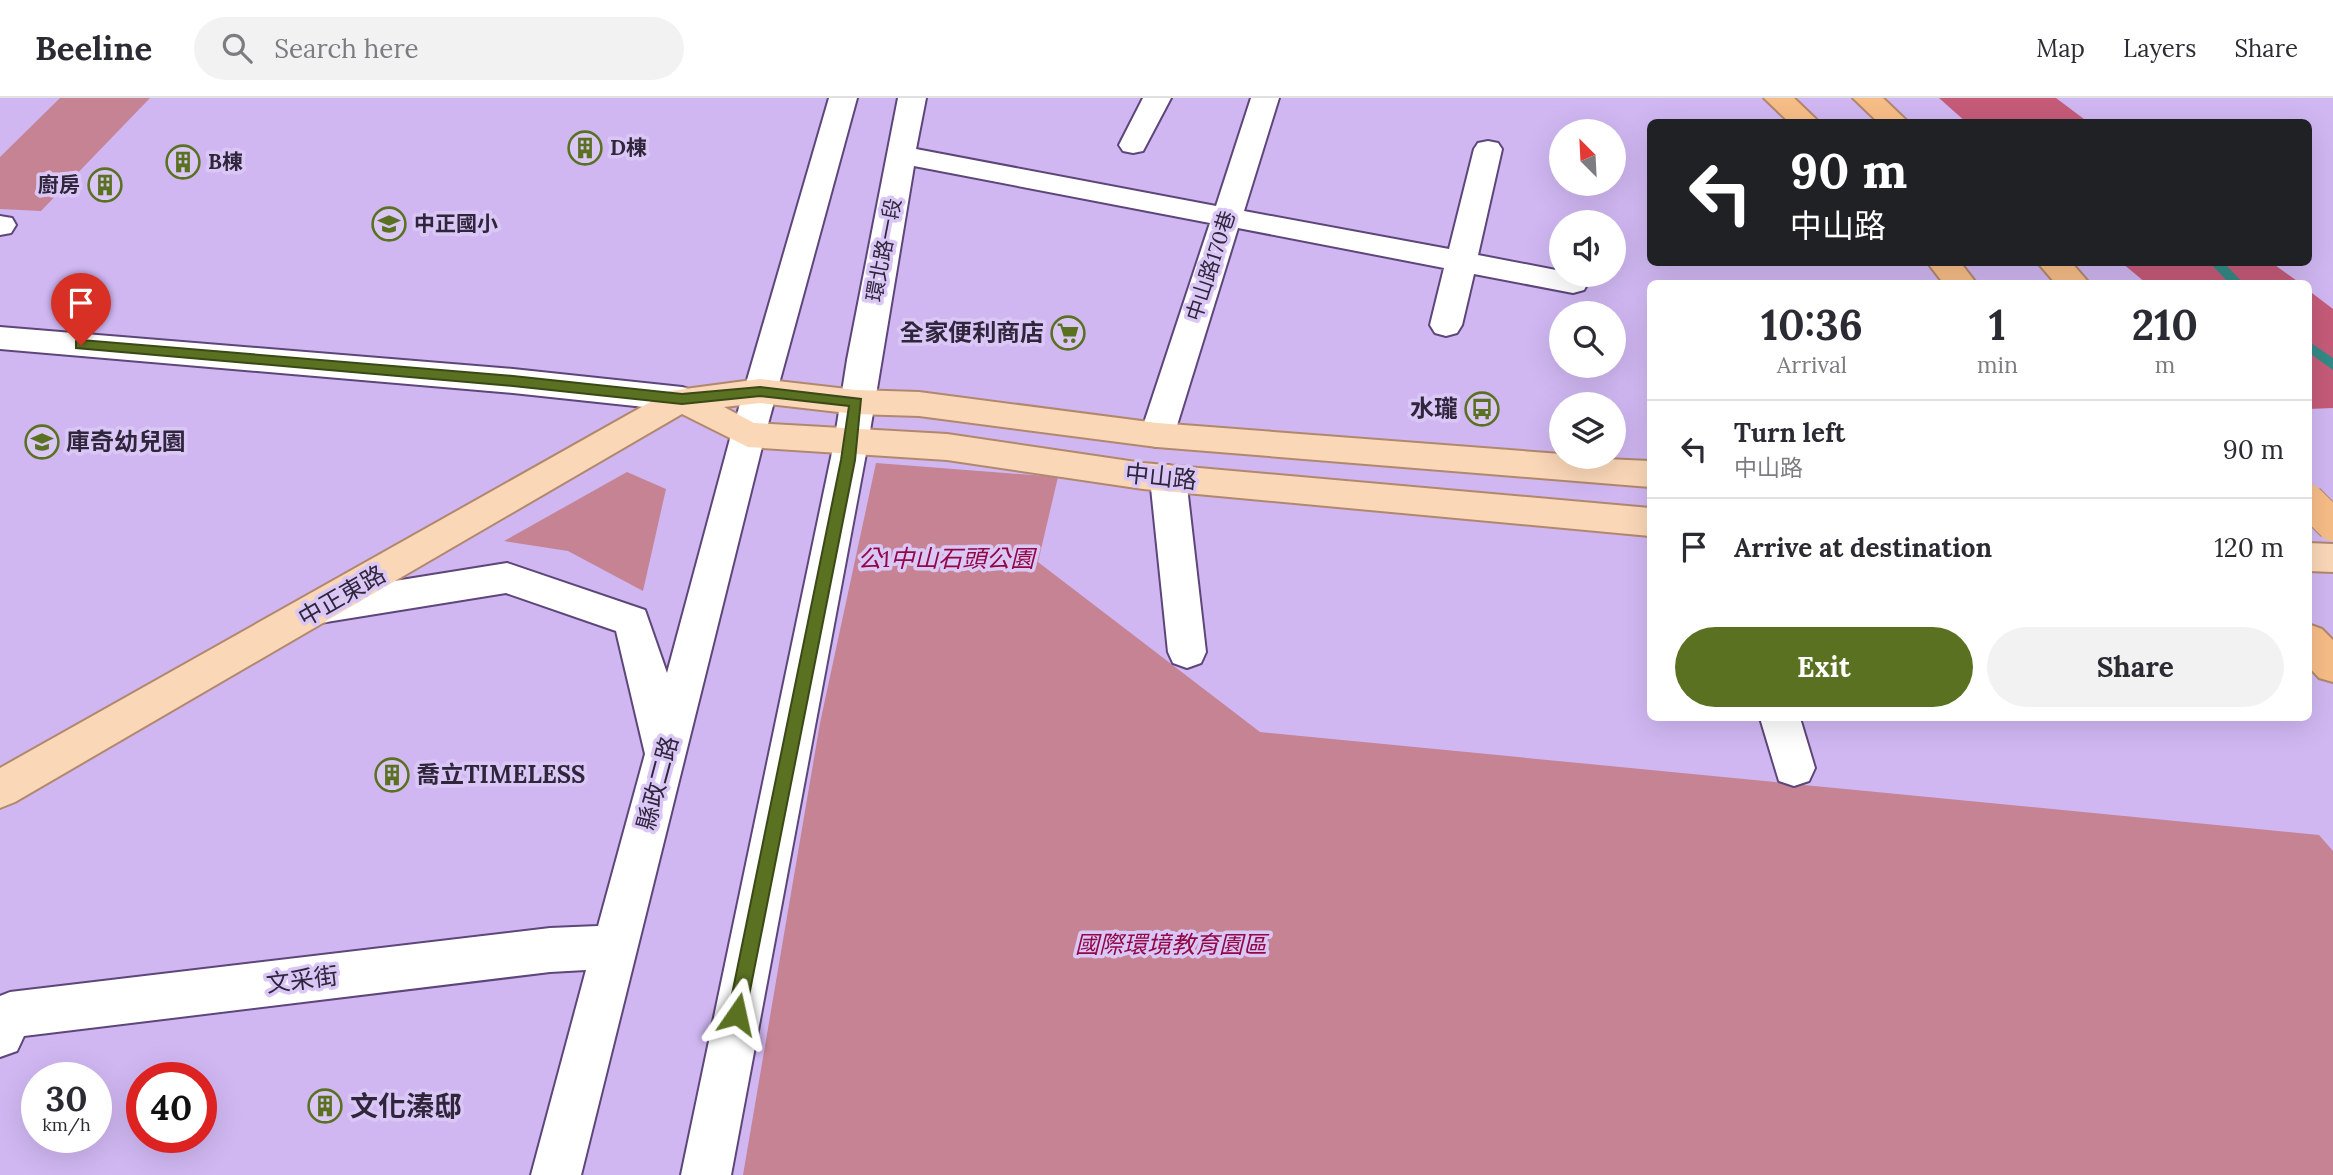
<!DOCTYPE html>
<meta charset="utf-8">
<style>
body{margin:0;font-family:Lora,"Noto Sans TC",serif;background:#f2f2f3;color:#2b2b33;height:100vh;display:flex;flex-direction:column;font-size:26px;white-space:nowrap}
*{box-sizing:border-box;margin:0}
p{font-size:23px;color:#7c7c81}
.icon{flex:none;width:38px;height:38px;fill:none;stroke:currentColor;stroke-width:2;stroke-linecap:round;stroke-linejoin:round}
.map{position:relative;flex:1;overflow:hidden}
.panel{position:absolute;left:1647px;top:182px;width:665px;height:441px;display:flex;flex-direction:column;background:#fff;border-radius:10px;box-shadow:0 7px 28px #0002}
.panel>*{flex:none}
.top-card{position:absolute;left:1647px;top:21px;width:665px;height:147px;border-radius:10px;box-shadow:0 7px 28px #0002;background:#202124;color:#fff;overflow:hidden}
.needle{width:46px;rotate:336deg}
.buttons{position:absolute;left:1549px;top:21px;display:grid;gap:14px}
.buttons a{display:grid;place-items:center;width:77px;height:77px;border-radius:50%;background:#fff;box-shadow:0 7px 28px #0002;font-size:35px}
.speed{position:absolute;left:21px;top:964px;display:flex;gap:14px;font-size:35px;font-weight:700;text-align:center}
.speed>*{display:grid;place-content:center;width:91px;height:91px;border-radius:50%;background:#fff;box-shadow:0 7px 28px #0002;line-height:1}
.speed small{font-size:18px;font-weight:400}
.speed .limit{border:10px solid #d22;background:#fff;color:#111}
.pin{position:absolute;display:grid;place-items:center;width:60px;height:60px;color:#fff;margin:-72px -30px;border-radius:50% 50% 50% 0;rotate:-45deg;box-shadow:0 0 7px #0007}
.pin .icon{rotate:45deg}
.me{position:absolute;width:77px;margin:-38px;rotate:11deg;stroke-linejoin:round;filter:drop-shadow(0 0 5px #0008)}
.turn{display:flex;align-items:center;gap:24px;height:147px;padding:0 28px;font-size:32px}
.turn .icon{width:91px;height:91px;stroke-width:2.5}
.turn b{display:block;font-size:49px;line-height:60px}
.eta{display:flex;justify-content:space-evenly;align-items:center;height:119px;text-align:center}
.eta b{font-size:42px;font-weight:800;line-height:49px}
.primary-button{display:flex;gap:14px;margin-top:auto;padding:14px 28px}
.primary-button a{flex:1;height:80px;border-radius:42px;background:#5a7122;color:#fff;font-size:28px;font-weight:800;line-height:80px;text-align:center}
.primary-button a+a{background:#f2f2f3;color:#2b2b33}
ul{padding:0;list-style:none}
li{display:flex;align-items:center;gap:21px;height:98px;padding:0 28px;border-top:2px solid #e1e1e2}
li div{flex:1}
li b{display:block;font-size:26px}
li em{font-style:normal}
header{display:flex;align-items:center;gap:42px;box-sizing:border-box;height:98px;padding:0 35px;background:#fff;border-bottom:2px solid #e1e1e2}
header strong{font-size:33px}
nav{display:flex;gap:38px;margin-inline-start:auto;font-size:24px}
.search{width:490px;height:63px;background:#f2f2f3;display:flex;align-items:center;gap:18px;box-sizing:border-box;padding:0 24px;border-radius:38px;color:#7c7c81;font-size:26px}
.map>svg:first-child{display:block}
.green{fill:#c58393}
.forest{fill:#c55b79}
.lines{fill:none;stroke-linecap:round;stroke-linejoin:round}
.stream{fill:#338a86;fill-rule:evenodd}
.minor-casing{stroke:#5d4679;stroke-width:4}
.major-casing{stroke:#b1886d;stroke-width:4}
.highway-casing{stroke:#b1886d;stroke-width:4}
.minor{fill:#fff;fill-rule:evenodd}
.major{fill:#fad7b7;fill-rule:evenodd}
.highway{fill:#f7bd87;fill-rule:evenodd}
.highway-bridge-casing{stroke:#b1886d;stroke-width:34;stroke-linecap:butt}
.highway-bridge{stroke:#f7bd87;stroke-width:32}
.route{fill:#5a7122;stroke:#3a4916;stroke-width:2}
.labels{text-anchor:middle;stroke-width:7;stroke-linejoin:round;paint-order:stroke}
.far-poi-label{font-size:21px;font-weight:bold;fill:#2f263c;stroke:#dac7f6;text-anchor:start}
.far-street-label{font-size:21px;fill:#2f263c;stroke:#dac7f6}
.poi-label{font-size:24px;font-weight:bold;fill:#2f263c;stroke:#dac7f6;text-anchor:end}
.street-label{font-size:24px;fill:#2f263c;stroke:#dac7f6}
.park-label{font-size:24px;font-style:italic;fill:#920745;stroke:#dac7f6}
.near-poi-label{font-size:28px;font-weight:bold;fill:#2f263c;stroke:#dac7f6;text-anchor:start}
</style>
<header>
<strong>Beeline</strong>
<div class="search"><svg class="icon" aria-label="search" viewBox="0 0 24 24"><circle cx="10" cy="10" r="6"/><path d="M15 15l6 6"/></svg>Search here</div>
<nav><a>Map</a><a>Layers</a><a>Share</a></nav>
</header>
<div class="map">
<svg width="2333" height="1077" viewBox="0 0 2333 1077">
<rect width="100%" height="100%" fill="#d0b7f2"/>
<path class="green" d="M 60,0 L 150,0 L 41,113 L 0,111 L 0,59 Z
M 876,365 L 1058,379 L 1038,464 L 1260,634 L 2319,737 L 2333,753 L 2333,1077 L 743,1077 L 820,625 Z
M 627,374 L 666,391 L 643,493 L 568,453 L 504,443 Z"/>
<path class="forest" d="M 1939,0 L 2056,0 L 2088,24 L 1966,24 Z
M 2122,165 L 2272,165 L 2300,185 L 2146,185 Z
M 2308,192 L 2333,211 L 2333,310 L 2308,311 Z"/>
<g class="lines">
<path class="stream" d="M 2209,164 L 2223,164 L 2244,186 L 2230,186 Z
M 2308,243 L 2333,260 L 2333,272 L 2308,254 Z"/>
<defs>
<path id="minor" d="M 829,0 L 857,0 L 765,337 L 581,1077 L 531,1077 L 586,872 L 550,874 L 24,938 L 17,953 L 0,959 L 0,898 L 10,894 L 550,830 L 598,828 L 645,656 L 616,533 L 506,495 L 320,525 L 307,521 L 301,510 L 307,499 L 320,495 L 507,465 L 645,512 L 667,575 L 731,337 Z
M 898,0 L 926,0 L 916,51 L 1216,108 L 1251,0 L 1279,0 L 1244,113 L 1449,151 L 1474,51 L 1478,45 L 1488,43 L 1498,45 L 1502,51 L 1478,157 L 1561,173 L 1561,177 L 1580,177 L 1588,185 L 1584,192 L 1573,195 L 1474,176 L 1462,227 L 1457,235 L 1446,238 L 1435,235 L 1430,227 L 1444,170 L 1238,130 L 1174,337 L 1169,346 L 1157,349 L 1145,346 L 1140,337 L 1210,125 L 914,68 L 868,345 L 731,1077 L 681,1077 L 834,345 L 847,262 Z
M 1143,0 L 1171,0 L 1143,53 L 1133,55 L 1123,53 L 1119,47 Z
M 0,118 L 12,120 L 16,127 L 11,135 L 0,137 Z
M 0,229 L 513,271 L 682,289 L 694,293 L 699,301 L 694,309 L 682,313 L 513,295 L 0,251 Z
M 1168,367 L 1180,371 L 1186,380 L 1206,554 L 1201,565 L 1187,570 L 1173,565 L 1168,554 L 1150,380 L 1156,371 Z
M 1760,620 L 1800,620 L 1815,670 L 1809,683 L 1794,688 L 1779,683 Z"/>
<path id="major" d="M 760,281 L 856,292 L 919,294 L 1157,325 L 1561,356 L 1561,359 L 1650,363 L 1650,389 L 1157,349 L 919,318 L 856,316 L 760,305 L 724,309 L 754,325 L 947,336 L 1143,365 L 1650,410 L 1650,438 L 1143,391 L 947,362 L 748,349 L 682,316 L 15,704 L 0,710 L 0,670 L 670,293 Z
M 2308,445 L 2333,446 L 2333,474 L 2308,473 Z"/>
<path id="highway" d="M 1764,0 L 1794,0 L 1819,24 L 1789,24 Z
M 1853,0 L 1883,0 L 1908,24 L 1878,24 Z
M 1927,164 L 1960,164 L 1977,186 L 1944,186 Z
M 2037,164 L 2071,164 L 2090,186 L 2056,186 Z
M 2308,526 L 2322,531 L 2333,542 L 2333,584 L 2319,580 L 2308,568 Z"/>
</defs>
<use href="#minor" class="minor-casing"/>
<use href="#major" class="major-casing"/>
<use href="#highway" class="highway-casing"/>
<use href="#minor" class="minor"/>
<use href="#major" class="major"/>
<use href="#highway" class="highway"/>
<defs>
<path id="highway-bridge" d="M 2308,402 L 2333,427"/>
</defs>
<use href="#highway-bridge" class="highway-bridge-casing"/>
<use href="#highway-bridge" class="highway-bridge"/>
</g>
<path class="route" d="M 81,242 L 513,278 L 682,296 L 760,289 L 861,301 L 855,362 L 744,923 L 737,926 L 730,923 L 728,916 L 841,362 L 849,308 L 760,298 L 682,306 L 513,288 L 76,250 L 76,243 Z"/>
<defs>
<symbol id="building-ring" viewBox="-11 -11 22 22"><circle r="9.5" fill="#dac7f6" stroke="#5a7122" stroke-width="1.5"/><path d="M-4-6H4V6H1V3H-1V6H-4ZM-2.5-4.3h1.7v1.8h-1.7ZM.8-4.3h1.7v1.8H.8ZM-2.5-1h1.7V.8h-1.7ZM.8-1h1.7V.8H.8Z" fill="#5a7122"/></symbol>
<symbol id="school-ring" viewBox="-11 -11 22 22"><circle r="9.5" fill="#dac7f6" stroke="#5a7122" stroke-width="1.5"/><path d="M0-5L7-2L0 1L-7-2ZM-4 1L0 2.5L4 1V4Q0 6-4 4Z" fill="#5a7122"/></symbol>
<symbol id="supermarket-ring" viewBox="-11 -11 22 22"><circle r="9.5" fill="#dac7f6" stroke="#5a7122" stroke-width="1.5"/><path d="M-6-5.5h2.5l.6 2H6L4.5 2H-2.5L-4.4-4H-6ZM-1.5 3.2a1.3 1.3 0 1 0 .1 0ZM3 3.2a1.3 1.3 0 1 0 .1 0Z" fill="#5a7122"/></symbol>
<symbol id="bus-ring" viewBox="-11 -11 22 22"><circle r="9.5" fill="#dac7f6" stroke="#5a7122" stroke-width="1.5"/><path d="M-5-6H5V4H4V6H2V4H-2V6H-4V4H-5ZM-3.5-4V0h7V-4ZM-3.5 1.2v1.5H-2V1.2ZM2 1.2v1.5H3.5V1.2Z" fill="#5a7122"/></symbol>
</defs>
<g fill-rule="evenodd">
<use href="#building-ring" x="566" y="31" width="38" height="38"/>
<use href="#building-ring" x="164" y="45" width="38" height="38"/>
<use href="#building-ring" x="86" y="68" width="38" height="38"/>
<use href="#school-ring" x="370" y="107" width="38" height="38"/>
<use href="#supermarket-ring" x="1049" y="216" width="38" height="38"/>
<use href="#bus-ring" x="1463" y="292" width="38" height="38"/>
<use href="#school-ring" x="23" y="325" width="38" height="38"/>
<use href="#building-ring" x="373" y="658" width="38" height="38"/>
<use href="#building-ring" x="306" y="989" width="38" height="38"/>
</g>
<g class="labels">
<g class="far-poi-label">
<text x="610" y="57">D棟</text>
<text x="208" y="71">B棟</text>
<text x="80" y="94" text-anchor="end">廚房</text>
<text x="414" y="133">中正國小</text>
</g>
<g class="far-street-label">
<text transform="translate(884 152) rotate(-79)" y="7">環北路一段</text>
<text transform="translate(1211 168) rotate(-72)" y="7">中山路170巷</text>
</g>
<g class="poi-label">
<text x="1044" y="243">全家便利商店</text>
<text x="1458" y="319">水瓏</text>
<text x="66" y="352" text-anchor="start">庫奇幼兒園</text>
<text x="416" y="685" text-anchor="start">喬立TIMELESS</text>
</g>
<g class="street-label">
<text transform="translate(1161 379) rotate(6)" y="8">中山路</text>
<text transform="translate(342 498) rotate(-30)" y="8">中正東路</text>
<text transform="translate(658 685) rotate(-75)" y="8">縣政二路</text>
<text transform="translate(302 882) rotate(-7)" y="8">文采街</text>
</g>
<g class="park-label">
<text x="946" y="469">公1中山石頭公園</text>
<text x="1171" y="855">國際環境教育園區</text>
</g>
<g class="near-poi-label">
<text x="350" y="1018">文化溱邸</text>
</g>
</g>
</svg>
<div class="buttons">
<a><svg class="needle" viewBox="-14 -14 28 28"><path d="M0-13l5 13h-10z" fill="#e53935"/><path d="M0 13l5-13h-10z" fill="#7c7c81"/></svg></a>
<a><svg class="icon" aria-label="sound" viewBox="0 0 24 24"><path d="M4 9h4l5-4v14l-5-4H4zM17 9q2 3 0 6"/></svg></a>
<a><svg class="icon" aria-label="search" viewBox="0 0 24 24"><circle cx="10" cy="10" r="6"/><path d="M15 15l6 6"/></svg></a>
<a><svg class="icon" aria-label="layers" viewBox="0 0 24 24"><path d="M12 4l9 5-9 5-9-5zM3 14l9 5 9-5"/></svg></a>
</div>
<div class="speed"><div>30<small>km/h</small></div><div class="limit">40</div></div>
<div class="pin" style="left:81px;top:247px;background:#d93025"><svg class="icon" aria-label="arrive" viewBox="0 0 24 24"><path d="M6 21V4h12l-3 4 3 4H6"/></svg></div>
<svg class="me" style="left:737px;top:916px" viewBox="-20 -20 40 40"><path d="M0-17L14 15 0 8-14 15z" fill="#5a7122" stroke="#fff" stroke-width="4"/></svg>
<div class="top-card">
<div class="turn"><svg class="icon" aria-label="left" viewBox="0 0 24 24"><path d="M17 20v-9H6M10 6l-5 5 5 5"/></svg><div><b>90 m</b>中山路</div></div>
</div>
<section class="panel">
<div class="eta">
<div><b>10:36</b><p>Arrival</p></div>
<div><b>1</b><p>min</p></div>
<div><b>210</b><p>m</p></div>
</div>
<ul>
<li><svg class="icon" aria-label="left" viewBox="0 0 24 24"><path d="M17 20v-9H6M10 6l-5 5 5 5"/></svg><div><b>Turn left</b><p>中山路</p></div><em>90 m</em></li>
<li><svg class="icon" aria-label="arrive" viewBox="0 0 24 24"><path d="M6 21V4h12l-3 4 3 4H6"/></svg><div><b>Arrive at destination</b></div><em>120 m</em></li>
</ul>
<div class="primary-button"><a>Exit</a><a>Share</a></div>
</section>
</div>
